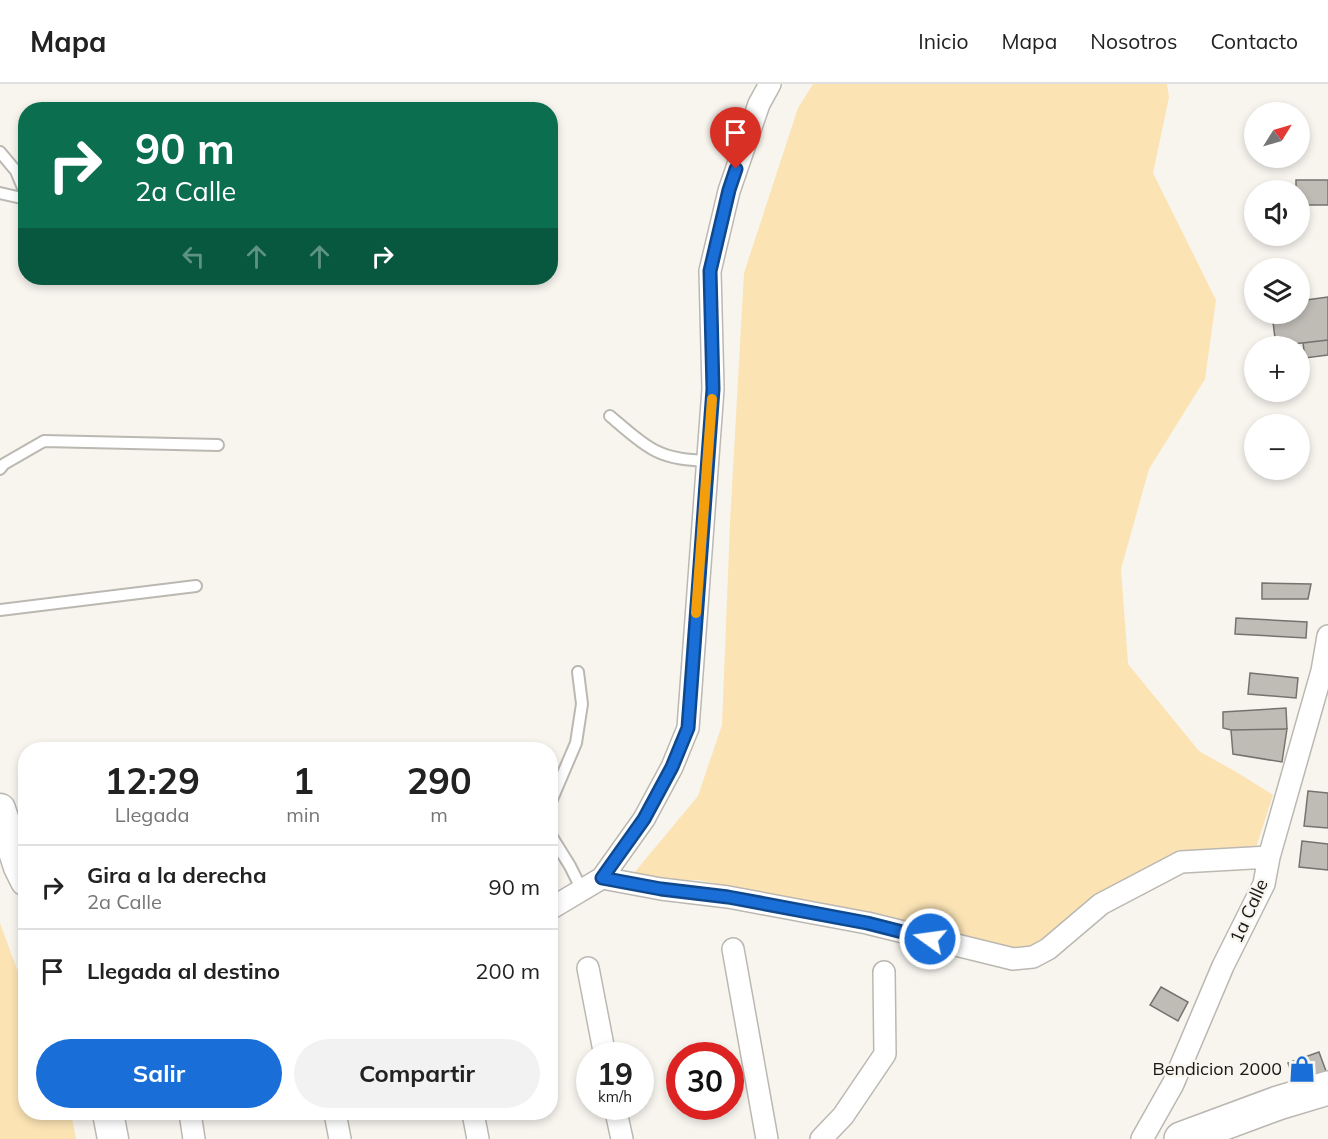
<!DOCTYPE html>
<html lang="es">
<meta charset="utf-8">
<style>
body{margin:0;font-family:Mulish,sans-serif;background:#f2f2f2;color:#222;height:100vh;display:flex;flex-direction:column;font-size:22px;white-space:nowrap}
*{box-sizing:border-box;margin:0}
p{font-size:20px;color:#767676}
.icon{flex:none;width:33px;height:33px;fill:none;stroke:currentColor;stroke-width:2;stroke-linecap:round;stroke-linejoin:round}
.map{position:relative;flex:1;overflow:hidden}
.panel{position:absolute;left:18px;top:658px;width:540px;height:378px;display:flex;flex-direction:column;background:#fff;border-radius:24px;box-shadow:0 3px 9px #0003}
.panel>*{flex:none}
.guide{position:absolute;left:18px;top:18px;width:540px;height:183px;border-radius:24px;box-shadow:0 3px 9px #0003;background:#0b6e4f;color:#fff;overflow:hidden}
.needle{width:39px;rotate:53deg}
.controls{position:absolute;left:1244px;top:18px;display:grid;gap:12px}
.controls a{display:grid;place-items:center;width:66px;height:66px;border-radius:50%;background:#fff;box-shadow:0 3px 9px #0003;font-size:30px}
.speed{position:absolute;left:576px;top:958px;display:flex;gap:12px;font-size:30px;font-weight:700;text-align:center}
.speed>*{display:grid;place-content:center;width:78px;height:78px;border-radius:50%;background:#fff;box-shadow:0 3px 9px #0003;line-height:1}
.speed small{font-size:15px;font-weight:400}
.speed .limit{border:9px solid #d22;background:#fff;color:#111}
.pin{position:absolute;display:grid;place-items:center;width:51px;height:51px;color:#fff;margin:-62px -26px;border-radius:50% 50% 50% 0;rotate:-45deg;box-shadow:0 0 6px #0007}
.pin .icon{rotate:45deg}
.me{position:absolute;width:66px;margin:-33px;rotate:284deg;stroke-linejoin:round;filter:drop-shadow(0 0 4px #0008)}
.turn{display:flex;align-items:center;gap:21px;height:126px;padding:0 18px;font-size:27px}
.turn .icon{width:78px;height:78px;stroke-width:2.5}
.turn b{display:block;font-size:42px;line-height:51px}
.lanes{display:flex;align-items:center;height:57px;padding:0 18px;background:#0003;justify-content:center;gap:30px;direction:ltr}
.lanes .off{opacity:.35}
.eta{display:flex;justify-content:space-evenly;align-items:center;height:102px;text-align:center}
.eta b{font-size:36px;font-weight:700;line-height:42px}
.action{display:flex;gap:12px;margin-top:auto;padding:12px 18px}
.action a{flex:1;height:69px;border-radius:36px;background:#196ed8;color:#fff;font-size:24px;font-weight:700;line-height:69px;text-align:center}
.action a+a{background:#f2f2f2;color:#222}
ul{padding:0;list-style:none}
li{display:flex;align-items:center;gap:18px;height:84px;padding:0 18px;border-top:2px solid #e0e0e0}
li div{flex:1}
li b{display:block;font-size:22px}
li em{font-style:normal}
header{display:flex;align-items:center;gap:36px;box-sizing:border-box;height:84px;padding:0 30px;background:#fff;border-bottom:2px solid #e0e0e0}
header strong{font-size:28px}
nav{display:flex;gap:33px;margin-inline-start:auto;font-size:21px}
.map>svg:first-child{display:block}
.green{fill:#fbe3b4}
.building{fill:#bfbcb6;stroke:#76736e;stroke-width:1.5}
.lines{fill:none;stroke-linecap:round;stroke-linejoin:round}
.service-casing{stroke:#bbb8b2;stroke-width:14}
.minor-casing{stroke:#bbb8b2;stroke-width:24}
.secondary-casing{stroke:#bbb8b2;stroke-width:33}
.primary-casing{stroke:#bbb8b2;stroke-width:36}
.service{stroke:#fff;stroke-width:10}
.minor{stroke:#fff;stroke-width:21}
.secondary{stroke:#fff;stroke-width:30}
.primary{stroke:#fff;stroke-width:33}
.route-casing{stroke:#10488c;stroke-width:15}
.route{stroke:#196ed8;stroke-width:10}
.slow{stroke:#f59e0b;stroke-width:10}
.labels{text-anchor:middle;stroke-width:5;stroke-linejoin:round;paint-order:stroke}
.street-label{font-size:18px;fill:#191816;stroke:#f8f5ef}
.poi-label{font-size:18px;fill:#191816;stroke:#f8f5ef;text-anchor:end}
</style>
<header>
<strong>Mapa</strong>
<nav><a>Inicio</a><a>Mapa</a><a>Nosotros</a><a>Contacto</a></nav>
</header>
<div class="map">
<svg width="1328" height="1055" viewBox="0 0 1328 1055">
<rect width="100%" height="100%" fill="#f8f5ef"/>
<path class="green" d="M 813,0 L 1167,0 L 1169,13 L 1153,89 L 1216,216 L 1205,295 L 1149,385 L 1121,485 L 1128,580 L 1199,667 L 1238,689 L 1273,711 L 1254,770 L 1182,776 L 1106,809 L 1023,869 L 881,831 L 698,796 L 629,795 L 698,712 L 722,641 L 730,439 L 744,189 L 798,24 Z
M 0,839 L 18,888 L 25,896 L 26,1029 L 71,1029 L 76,1055 L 0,1055 Z"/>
<path class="building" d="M 1296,96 L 1328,96 L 1328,121 L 1299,121 L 1299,106 L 1296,106 Z
M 1328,213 L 1328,256 L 1276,262 L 1272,230 L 1299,230 L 1299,217 Z
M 1328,256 L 1328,271 L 1305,274 L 1303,259 Z
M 1262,499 L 1311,500 L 1308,515 L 1262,515 Z
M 1236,534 L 1307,538 L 1306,554 L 1235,550 Z
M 1250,589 L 1298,594 L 1296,614 L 1248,610 Z
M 1286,624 L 1287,645 L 1231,646 L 1223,644 L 1223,628 Z
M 1287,645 L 1282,678 L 1233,670 L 1231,646 Z
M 1308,707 L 1328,709 L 1328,744 L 1304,742 Z
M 1302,757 L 1328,760 L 1328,786 L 1299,783 Z
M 1161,903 L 1188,918 L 1178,937 L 1150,921 Z
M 1319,968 L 1326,987 L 1295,999 L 1288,979 Z"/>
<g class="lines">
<defs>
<path id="service" d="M 0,68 L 16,87 L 26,111
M 0,109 L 26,115
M 610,332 C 623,343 641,360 656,367 C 672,375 690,376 707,377
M 0,385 L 4,380 L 44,357 L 218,361
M 0,526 L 196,502
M 550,720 L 576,659 L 582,620 L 578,588
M 550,745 L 552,753 L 570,782 L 582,806"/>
<path id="minor" d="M 602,794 L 644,735 L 672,683 L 688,644 L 713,305 L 710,187 L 729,107 L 759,20 L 770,0
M 550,825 L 602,794 L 661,805 L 728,813 L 867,839 L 1013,875 L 1033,873 L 1048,865 L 1101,820 L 1181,778 L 1269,773
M 733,865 L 767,1055
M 588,884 L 605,972
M 615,1023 L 622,1055
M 190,1029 L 194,1055
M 335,1029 L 340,1055
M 473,1029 L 478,1055
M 821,1055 L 843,1032 L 885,970 L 884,888
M 1142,1055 L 1173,1000 L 1223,882 L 1264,800 L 1269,773 L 1322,587 L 1328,552"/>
<path id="secondary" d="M 0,725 L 19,783 L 26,797
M 108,1029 L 113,1055"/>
<path id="primary" d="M 1181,1055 L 1278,1019 L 1328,1004"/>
</defs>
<use href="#service" class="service-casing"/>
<use href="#minor" class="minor-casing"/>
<use href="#secondary" class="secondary-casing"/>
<use href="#primary" class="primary-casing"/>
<use href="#service" class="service"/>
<use href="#minor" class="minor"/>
<use href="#secondary" class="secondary"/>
<use href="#primary" class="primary"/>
</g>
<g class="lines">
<defs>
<path id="route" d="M 736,85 L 729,106 L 710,187 L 713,305 L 688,644 L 672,683 L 644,735 L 602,794 L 661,805 L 728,813 L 867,839 L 930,855"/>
</defs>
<use href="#route" class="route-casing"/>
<use href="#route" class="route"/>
<path class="slow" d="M 696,529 L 712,315"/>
</g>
<defs>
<symbol id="shop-bare" viewBox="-9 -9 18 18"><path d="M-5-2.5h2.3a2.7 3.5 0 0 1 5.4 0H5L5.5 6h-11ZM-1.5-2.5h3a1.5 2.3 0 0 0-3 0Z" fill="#196ed8" stroke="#f8f5ef" stroke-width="2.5" paint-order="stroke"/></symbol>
</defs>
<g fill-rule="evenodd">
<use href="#shop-bare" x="1283" y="966" width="38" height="38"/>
</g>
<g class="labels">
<g class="street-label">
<text transform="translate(1249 827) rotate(-66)" y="6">1a Calle</text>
</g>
<g class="poi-label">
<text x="1282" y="991">Bendicion 2000</text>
</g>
</g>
</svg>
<div class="controls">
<a><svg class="needle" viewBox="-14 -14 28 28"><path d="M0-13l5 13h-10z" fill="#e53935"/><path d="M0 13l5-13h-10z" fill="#767676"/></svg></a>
<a><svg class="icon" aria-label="sound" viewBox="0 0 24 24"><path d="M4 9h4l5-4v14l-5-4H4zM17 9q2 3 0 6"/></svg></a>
<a><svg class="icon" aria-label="layers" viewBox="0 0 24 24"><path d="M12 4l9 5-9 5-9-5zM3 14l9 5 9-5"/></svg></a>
<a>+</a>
<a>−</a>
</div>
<div class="speed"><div>19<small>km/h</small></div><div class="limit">30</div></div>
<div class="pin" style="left:736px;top:85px;background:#d93025"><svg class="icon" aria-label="arrive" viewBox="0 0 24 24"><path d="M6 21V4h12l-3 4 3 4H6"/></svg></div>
<svg class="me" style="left:930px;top:855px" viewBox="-20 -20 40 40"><circle r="17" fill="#196ed8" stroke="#fff" stroke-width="3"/><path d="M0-11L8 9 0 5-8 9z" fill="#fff"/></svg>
<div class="guide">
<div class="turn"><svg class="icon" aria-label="right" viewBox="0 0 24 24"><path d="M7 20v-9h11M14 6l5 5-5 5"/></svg><div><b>90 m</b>2a Calle</div></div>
<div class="lanes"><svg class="icon off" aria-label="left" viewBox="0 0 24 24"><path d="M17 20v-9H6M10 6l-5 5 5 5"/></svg><svg class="icon off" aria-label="ahead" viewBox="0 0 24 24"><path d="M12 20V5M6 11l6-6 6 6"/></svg><svg class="icon off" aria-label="ahead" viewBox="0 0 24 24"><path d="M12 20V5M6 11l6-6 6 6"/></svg><svg class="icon" aria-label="right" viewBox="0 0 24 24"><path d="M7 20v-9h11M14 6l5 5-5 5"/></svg></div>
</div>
<section class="panel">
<div class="eta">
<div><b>12:29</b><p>Llegada</p></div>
<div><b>1</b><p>min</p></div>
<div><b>290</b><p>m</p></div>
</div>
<ul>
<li><svg class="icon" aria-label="right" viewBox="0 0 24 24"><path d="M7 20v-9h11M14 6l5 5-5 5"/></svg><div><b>Gira a la derecha</b><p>2a Calle</p></div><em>90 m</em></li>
<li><svg class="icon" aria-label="arrive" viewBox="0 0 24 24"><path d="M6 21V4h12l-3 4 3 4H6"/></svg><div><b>Llegada al destino</b></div><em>200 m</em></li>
</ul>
<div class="action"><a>Salir</a><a>Compartir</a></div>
</section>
</div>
